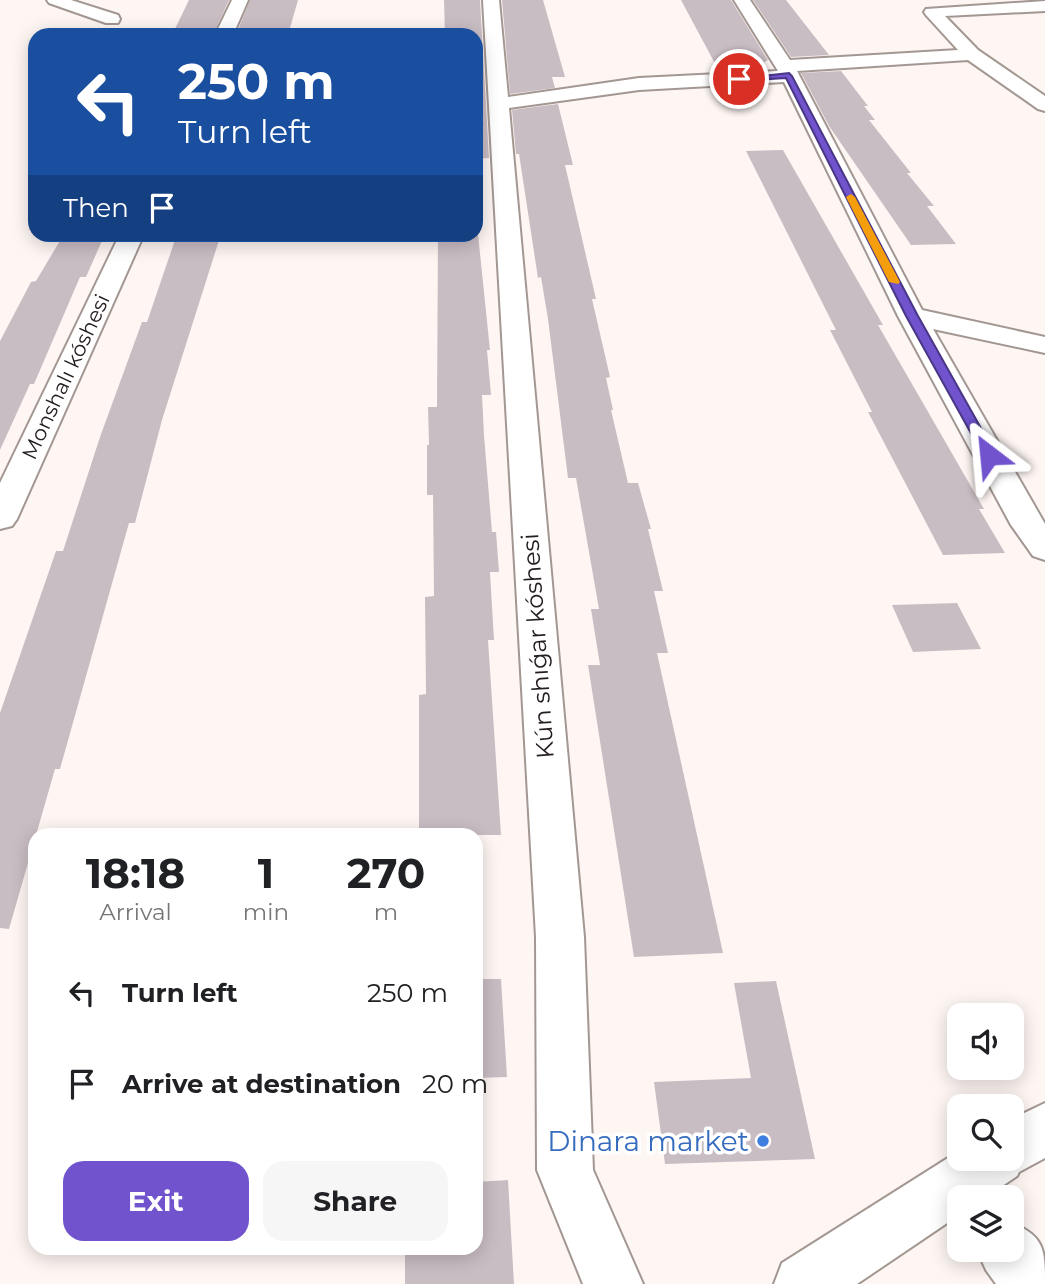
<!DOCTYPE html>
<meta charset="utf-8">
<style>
body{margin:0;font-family:Montserrat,sans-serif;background:#f6f6f6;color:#202124;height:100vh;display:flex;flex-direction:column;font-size:26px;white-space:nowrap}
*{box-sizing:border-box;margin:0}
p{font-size:23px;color:#757577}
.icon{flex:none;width:38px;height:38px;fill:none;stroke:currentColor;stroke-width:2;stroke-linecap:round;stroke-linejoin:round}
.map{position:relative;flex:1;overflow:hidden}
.sheet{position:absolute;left:28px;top:828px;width:455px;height:427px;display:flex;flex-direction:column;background:#fff;border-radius:21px;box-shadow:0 4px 18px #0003}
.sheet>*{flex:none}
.top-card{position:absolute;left:28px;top:28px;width:455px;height:214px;border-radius:21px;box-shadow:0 4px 18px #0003;background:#1a4fa0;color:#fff;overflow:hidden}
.buttons{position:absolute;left:947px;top:1003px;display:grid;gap:14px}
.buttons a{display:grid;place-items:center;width:77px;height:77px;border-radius:14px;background:#fff;box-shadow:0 4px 18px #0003;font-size:35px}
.pin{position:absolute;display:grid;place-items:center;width:60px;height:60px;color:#fff;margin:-30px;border:4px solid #fff;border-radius:50%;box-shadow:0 2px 7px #0007}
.me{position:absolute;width:77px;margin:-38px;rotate:331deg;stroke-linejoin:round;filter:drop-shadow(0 0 5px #0008)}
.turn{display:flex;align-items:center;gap:24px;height:147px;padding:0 35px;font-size:32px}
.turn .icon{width:91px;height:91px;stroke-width:2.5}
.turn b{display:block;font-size:49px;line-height:60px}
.then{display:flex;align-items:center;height:66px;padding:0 35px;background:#0003;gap:14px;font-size:26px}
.eta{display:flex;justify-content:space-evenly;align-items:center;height:119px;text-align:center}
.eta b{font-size:42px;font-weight:700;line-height:49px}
.cta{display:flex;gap:14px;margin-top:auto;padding:14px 35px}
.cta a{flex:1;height:80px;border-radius:21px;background:#7053cd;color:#fff;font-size:28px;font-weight:700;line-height:80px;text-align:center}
.cta a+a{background:#f6f6f6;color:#202124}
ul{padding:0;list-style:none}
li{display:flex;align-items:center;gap:21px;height:91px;padding:0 35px}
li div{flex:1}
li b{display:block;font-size:26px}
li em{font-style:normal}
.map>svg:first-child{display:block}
.building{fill:#c9bdc4}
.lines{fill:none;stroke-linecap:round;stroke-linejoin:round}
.minor-casing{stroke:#a39792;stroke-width:4}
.tertiary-casing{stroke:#a39792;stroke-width:4}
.minor{fill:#fff;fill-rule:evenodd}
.tertiary{fill:#fff;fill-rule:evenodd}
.route{fill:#7053cd;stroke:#493685;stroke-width:2}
.slow{fill:#f59e0b}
.shop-dot{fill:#3f7fe0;stroke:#fff;stroke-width:2.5}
.labels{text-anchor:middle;stroke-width:7;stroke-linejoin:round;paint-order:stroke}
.far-street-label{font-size:21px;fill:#25201f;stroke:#fff}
.street-label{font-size:24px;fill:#25201f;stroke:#fff}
.near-shop-label{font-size:28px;fill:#366cbe;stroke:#fff;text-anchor:end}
</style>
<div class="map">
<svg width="1045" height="1284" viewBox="0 0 1045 1284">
<rect width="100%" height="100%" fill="#fef6f3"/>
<path class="building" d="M 189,0 L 229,0 L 213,35 L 172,35 Z
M 250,0 L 298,0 L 288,35 L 236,35 Z
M 444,0 L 480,0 L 489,158 L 476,159 L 476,35 L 445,35 Z
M 502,0 L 543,0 L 565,77 L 552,77 L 555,88 L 510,94 Z
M 681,0 L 731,0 L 768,60 L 752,70 L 719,71 Z
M 753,0 L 786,0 L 829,55 L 791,57 Z
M 841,71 L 868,106 L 864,106 L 875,120 L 869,120 L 911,173 L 907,173 L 934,206 L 927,206 L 956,244 L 911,245 L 829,126 L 801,73 Z
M 558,104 L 573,165 L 565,165 L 596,299 L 592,299 L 610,377 L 606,378 L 613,410 L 611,410 L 628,483 L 638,483 L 651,529 L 648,529 L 663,591 L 654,591 L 668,653 L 657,653 L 723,953 L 634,957 L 588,665 L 600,665 L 591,609 L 599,609 L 576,478 L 568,478 L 548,319 L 541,277 L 538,278 L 519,154 L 516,154 L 512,110 Z
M 783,150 L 883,325 L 878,325 L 984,509 L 979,509 L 1005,553 L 943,555 L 868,412 L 872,412 L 830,330 L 836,330 L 746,151 Z
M 64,234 L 105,234 L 86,277 L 80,277 L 34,384 L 30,384 L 0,450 L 0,341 L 31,282 L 36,281 Z
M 177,234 L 221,234 L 162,420 L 135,523 L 129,523 L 60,769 L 55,769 L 9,929 L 0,928 L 0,713 L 56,551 L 63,551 L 100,437 L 142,322 L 147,322 Z
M 438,234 L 478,234 L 490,350 L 487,350 L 491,395 L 482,395 L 484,435 L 492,532 L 496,532 L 499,572 L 490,572 L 494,640 L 488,640 L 501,835 L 419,835 L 419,695 L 426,694 L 425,597 L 434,596 L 433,495 L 427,495 L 427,445 L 429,445 L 428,407 L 437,407 Z
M 957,603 L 981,649 L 913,652 L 892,605 Z
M 476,979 L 501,979 L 507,1077 L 476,1078 Z
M 776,981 L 815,1159 L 665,1164 L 654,1082 L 751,1078 L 734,983 Z
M 508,1180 L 514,1284 L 405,1284 L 405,1248 L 476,1248 L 476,1182 Z"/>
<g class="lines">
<defs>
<path id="minor" d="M 47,0 L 71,0 L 118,15 L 120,19 L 118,23 L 106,23 L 49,3 Z
M 232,0 L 248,0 L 233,35 L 215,35 Z
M 483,0 L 499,0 L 508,97 L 639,78 L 778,71 L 734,0 L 750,0 L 790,60 L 958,50 L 926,15 L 924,12 L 926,9 L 1045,1 L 1045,11 L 945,16 L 978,50 L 1045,96 L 1045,111 L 1038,109 L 968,60 L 797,71 L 922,310 L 1045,337 L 1045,353 L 933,329 L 1045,524 L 1045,560 L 1033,556 L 1011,525 L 898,316 L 784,82 L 639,90 L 509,108 L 584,937 L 593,1170 L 643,1284 L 583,1284 L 537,1170 L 536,937 Z
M 120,234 L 144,234 L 17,519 L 12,526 L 0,529 L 0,483 Z
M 1012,1223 C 1045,1236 1045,1251 1045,1284 L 996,1284 L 986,1270 L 977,1250 L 1012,1250 Z"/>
<path id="tertiary" d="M 1045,1103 L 1045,1158 L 1019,1172 L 1017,1176 L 986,1197 L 959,1197 L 959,1215 L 857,1284 L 774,1284 L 782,1263 L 959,1151 L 959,1158 L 1012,1158 L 1012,1119 Z"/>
</defs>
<use href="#minor" class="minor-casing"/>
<use href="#tertiary" class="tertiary-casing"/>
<use href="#minor" class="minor"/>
<use href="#tertiary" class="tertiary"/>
</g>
<path class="route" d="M 789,73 L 792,76 L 918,316 L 996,455 L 994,458 L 985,458 L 983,455 L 906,316 L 786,78 L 739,81 L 735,79 Z"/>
<path class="slow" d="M 851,194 L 855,197 L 900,282 L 898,284 L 889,282 L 846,197 Z"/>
<circle class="shop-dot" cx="763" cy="1141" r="7"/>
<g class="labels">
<g class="far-street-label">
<text transform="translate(66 377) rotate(-65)" y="7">Monshalı kóshesi</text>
</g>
<g class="street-label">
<text transform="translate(538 646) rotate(-94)" y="8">Kún shıǵar kóshesi</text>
</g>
<g class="near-shop-label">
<text x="749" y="1151">Dinara market</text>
</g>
</g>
</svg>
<div class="buttons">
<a><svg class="icon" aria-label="sound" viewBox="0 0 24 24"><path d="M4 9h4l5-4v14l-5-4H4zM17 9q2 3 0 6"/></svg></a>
<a><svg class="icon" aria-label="search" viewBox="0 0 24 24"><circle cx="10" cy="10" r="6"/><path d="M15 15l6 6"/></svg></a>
<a><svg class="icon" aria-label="layers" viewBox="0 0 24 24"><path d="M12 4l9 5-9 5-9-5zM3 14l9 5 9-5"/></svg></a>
</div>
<div class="pin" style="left:739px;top:79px;background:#d93025"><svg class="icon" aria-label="arrive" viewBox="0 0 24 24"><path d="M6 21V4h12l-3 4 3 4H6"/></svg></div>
<svg class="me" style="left:989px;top:455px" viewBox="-20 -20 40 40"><path d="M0-17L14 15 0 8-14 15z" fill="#7053cd" stroke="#fff" stroke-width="4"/></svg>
<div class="top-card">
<div class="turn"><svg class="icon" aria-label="left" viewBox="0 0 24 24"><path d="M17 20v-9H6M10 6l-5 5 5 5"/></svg><div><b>250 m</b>Turn left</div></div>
<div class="then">Then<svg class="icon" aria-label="arrive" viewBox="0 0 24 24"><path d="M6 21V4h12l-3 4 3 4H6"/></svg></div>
</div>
<section class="sheet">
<div class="eta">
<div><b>18:18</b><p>Arrival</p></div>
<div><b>1</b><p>min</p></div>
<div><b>270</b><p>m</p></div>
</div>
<ul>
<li><svg class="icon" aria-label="left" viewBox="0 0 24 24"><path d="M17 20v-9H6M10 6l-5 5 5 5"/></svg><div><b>Turn left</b></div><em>250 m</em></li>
<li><svg class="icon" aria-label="arrive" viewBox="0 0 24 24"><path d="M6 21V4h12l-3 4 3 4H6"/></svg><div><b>Arrive at destination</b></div><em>20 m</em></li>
</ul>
<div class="cta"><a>Exit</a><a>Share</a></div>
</section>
</div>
